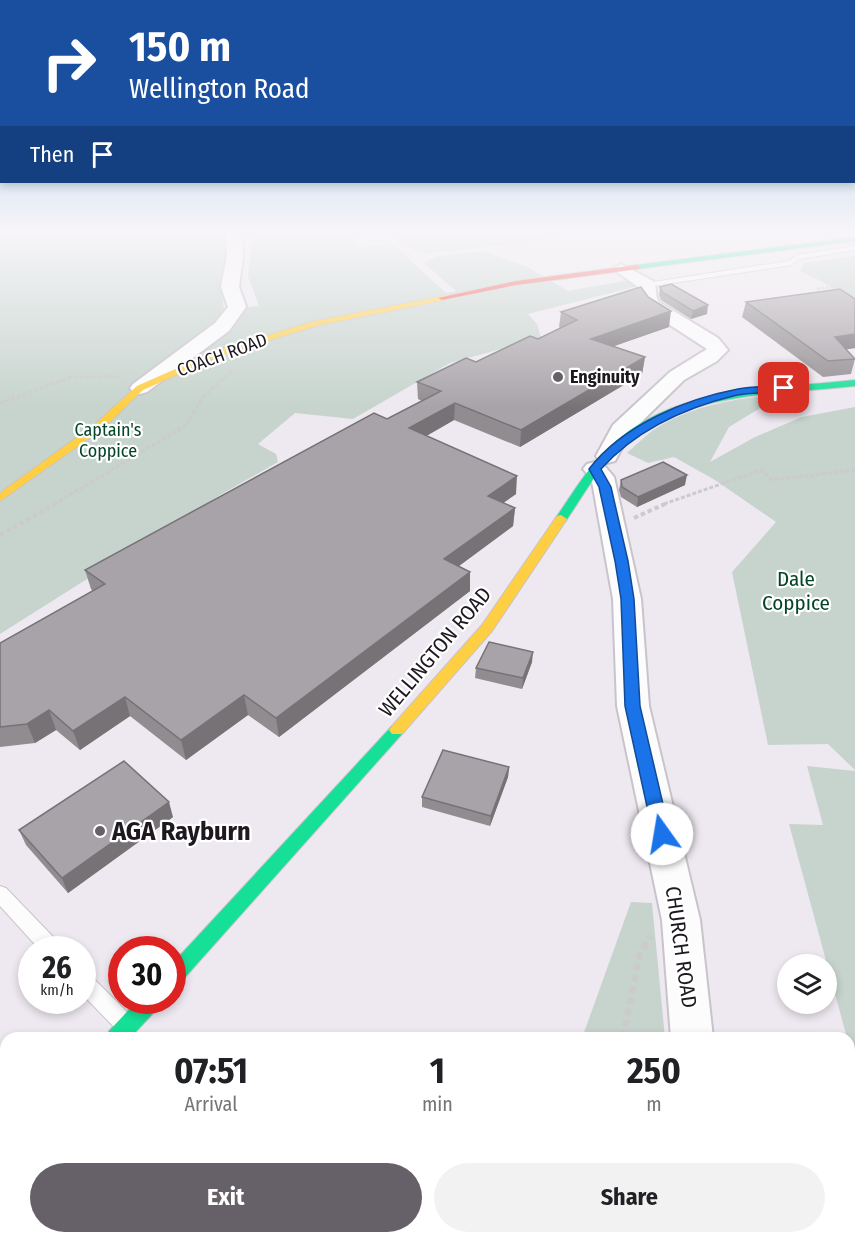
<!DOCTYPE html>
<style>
body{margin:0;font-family:"Fira Sans Condensed",sans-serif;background:#f2f2f2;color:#202124;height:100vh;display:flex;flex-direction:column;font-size:22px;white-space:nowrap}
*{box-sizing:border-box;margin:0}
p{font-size:20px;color:#757577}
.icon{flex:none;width:33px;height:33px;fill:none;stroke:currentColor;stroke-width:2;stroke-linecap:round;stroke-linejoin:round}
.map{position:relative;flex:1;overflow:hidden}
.sheet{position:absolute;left:0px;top:1032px;width:855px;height:212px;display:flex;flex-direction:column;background:#fff;border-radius:18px 18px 0 0;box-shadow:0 3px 9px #0003}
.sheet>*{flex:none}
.hud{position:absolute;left:0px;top:0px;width:855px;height:183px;box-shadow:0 3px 9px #0003;background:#1a4fa0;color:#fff;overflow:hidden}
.tools{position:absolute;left:777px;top:954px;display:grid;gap:12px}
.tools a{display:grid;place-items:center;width:60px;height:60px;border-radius:50%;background:#fff;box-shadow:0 3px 9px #0003;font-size:30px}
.speed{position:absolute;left:18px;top:936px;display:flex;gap:12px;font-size:30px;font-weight:700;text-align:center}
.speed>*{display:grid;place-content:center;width:78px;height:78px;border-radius:50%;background:#fff;box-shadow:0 3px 9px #0003;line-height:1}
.speed small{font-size:15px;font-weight:400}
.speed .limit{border:9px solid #d22;background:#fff;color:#111}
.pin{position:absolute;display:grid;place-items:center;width:51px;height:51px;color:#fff;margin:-26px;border-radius:12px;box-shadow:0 3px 9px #0006}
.me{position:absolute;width:66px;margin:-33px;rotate:347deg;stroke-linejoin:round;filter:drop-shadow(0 0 4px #0008)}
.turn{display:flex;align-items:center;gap:21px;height:126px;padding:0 30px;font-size:27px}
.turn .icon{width:78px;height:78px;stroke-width:2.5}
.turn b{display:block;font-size:42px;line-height:51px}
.then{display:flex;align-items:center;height:57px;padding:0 30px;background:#0003;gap:12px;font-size:22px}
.eta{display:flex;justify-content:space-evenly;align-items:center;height:102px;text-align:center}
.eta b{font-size:36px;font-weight:700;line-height:42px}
.action{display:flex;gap:12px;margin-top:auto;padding:12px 30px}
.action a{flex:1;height:69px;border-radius:36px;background:#666168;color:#fff;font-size:24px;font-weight:700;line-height:69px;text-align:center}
.action a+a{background:#f2f2f2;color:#202124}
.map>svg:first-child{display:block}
.green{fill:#c6d4cd}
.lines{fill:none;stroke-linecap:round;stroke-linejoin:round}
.lane-casing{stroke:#c9c4cb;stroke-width:2}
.street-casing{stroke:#c9c4cb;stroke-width:4}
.fast-casing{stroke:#c9c4cb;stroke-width:2}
.slow-casing{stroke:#c9c4cb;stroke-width:2}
.jam-casing{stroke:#c9c4cb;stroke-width:2}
.path-far3{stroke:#cccacc;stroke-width:2;stroke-dasharray:3 1.5;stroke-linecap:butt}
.path-far2{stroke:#cccacc;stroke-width:3;stroke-dasharray:4 2;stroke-linecap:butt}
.path-far1{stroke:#cccacc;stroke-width:4;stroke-dasharray:4.5 3;stroke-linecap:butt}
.path{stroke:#cccacc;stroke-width:6;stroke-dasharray:7 4.5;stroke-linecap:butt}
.lane{fill:#fcfcfd;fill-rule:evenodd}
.street{fill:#fcfcfd;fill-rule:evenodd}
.fast{fill:#16e098;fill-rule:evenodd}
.slow{fill:#ffcf43;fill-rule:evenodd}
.jam{fill:#f24e42;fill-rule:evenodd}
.wall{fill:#908c90}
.shaded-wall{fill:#767276}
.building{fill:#a8a3a8;stroke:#767276;stroke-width:1.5}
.route{fill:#1a73e8;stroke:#114b97;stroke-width:1.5}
.poi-dot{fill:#666168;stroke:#fff;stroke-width:2}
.labels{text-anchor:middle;stroke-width:4.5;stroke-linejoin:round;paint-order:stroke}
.far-street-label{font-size:18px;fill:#1d191f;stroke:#fff}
.far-poi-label{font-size:18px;font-weight:bold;fill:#1d191f;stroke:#fff;text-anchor:start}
.far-park-label{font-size:18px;fill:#054527;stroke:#fff}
.park-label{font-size:21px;fill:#054527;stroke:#fff}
.street-label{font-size:21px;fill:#1d191f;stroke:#fff}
.near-poi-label{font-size:26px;font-weight:bold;fill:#1d191f;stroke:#fff;text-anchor:start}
</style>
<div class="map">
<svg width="855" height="1243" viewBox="0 0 855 1243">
<rect width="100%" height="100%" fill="#eee8f0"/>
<path class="green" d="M 0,234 L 225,234 L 229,247 L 221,287 L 224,310 L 259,306 L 248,276 L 253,234 L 356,234 L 356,247 L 394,245 L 446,293 L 456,291 L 424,263 L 437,256 L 482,251 L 526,266 L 568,291 L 629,280 L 638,286 L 528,314 L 537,324 L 541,338 L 450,363 L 353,419 L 295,413 L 258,444 L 276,454 L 278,462 L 220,495 L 0,634 Z
M 390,234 L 565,234 L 532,242 L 431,253 C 415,253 402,245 390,234 Z
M 855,256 L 855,302 L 821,281 L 800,271 L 804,263 Z
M 782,395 L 729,427 L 710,462 L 755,437 L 802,417 L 855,407 L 855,770 L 828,744 L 768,745 L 732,572 L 776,522 L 715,480 L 674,457 L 648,463 L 627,453 C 638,443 650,431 663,424 C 699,404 742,397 782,395 Z
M 807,766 L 855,771 L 855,1070 L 849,1038 L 847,1038 L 789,824 L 823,825 Z
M 631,902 L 652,903 L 665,1038 L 582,1038 Z
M 849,1132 L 855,1134 L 855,1243 L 734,1243 L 733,1238 L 849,1238 Z
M 510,1238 L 682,1238 L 683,1243 L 508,1243 Z"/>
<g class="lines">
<defs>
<path id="lane" d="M 855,246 L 855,250 L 799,259 L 791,265 L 647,287 L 643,285 L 647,283 L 789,261 L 797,255 Z
M 0,886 L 6,888 L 60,944 L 62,950 L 40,950 L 0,906 Z
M 82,971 L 89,974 L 129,1014 L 132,1021 L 129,1028 L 122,1031 L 115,1028 L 82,994 Z"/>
<path id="street" d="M 226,234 L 242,234 L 243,256 L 239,287 L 246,307 L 229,331 L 147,392 L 140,394 L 133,392 L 130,388 L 133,384 L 215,323 L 228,307 L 221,287 L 227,256 Z
M 621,264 L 653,281 C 658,288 654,295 659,302 L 718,338 L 728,350 L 717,361 L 684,380 L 630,433 L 615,461 L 607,463 L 599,461 L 596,456 L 613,425 L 670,372 L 707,349 L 647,310 L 637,296 L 638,287 L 613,269 Z
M 595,462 L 603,464 L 614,477 L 641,599 L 649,706 L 700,920 L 713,1038 L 671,1038 L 662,920 L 617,706 L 613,599 L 593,487 L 591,478 L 583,469 L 587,464 Z
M 685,1238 L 735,1238 L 735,1243 L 685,1243 Z"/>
<path id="fast" d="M 855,237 L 855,241 L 636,269 L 632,267 L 636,265 Z
M 855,380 L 855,386 C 768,396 682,389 614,455 C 594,474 581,499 565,522 L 561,523 L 555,519 C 571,496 585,472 604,452 C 671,384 768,390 855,380 Z
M 397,724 L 402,726 L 405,730 L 402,734 L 179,984 L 172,987 L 172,964 L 392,726 Z
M 138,1000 L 162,1000 L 159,1007 L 130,1038 L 106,1038 L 109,1031 Z
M 6,1131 L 6,1156 L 0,1158 L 0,1134 Z"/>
<path id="slow" d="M 442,296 L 445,296 L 445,300 L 320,325 L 224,354 L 143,390 L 102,429 L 0,501 L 0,493 L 94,425 L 137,386 L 218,350 L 315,321 Z
M 561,515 L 567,519 L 492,631 L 402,734 L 392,734 L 389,730 L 392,726 L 482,625 L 557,516 Z"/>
<path id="jam" d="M 636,265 L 640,267 L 639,269 L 516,285 L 442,300 L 438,298 L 516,281 Z"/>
</defs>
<use href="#lane" class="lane-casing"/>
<use href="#street" class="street-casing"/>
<use href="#fast" class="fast-casing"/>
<use href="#slow" class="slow-casing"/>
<use href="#jam" class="jam-casing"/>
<path class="path-far3" d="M 855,278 L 849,281 L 855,285
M 817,289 L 851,284
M 846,296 L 855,296"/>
<path class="path-far2" d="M 0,403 L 71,377 L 115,376 L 120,378
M 54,504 L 187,425 L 202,398 L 234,369
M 664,504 L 761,470 L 772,480 L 855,470"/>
<path class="path-far1" d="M 634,518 L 667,503
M 0,535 L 57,503"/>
<path class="path" d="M 623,1038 L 640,953 L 651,936
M 584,1243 L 585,1238"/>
<use href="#lane" class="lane"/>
<use href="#street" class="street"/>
<use href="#fast" class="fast"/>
<use href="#slow" class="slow"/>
<use href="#jam" class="jam"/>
</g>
<path class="wall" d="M 660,287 L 707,314 L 691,319 L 661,300 L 659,295 Z
M 855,299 L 855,348 L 846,349 L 855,359 L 851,374 L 823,377 L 742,317 L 746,302 Z
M 561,312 L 669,327 L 613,346 L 645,357 L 642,374 L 520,447 L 454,420 L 426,436 L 516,494 L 503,503 L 515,508 L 513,526 L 459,566 L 470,572 L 470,591 L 279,737 L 248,715 L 186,760 L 130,716 L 80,750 L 56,730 L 35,743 L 0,747 L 0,643 L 93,591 L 91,589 L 85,570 L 422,401 L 418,399 L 417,382 L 476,362 L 538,339 L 561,328 L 559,327 Z
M 621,480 L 685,485 L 637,507 L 621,497 L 619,490 Z
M 532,662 L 522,689 L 475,678 L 476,668 Z
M 509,767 L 508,777 L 490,826 L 422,807 L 422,797 Z
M 173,817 L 68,893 L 26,845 L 19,830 Z"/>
<path class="shaded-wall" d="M 708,305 L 707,314 L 691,319 L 693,311 Z
M 671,311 L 669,327 L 589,355 L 591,339 Z
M 855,334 L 855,348 L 831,352 L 835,337 Z
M 645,357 L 642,374 L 520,447 L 521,430 Z
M 455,403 L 454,420 L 409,446 L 409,428 Z
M 687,475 L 685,485 L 637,507 L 638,497 Z
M 517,476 L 516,494 L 487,514 L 488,496 Z
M 515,508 L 513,526 L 444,577 L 444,559 Z
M 470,572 L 470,591 L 279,737 L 276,718 Z
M 533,652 L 532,662 L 522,689 L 523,678 Z
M 244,695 L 248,715 L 186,760 L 181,740 Z
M 125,697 L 130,716 L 80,750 L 73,731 Z
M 49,710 L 56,730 L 35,743 L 27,724 Z
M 509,767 L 508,777 L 490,826 L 491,816 Z
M 169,802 L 173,817 L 68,893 L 62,878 Z"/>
<path class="building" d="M 671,284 L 708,305 L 693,311 L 662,292 L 660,287 Z
M 641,287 L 648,297 L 671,311 L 591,339 L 645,357 L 521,430 L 455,403 L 409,428 L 517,476 L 488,496 L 515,508 L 444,559 L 470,572 L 276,718 L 244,695 L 181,740 L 125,697 L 73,731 L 49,710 L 27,724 L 0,727 L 0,643 L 105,584 L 85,570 L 374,413 L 387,419 L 441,391 L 417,382 L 466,358 L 476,362 L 530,336 L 538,339 L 577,320 L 561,312 Z
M 840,289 L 855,299 L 855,334 L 835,337 L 855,359 L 828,361 L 746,302 Z
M 663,462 L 687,475 L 638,497 L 622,487 L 621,480 Z
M 489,642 L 533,652 L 523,678 L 476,668 Z
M 443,750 L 509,767 L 491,816 L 422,797 Z
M 124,761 L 169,802 L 62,878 L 19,830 Z"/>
<linearGradient id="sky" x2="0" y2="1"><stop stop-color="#92c0ea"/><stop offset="0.57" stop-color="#f7f5f8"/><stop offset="1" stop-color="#f7f5f8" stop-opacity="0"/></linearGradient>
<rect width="855" height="408" fill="url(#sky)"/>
<path class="route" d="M 784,385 L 788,386 L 788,390 C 771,394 754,392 737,395 C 687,407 636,430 601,469 L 611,487 L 628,561 L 634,599 L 640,706 L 670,834 L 668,839 L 662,841 L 656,839 L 653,834 L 625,706 L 621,599 L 615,561 L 599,487 L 589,469 C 623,425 685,399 738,389 C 753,386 769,387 784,385 Z"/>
<g class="poi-dot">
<circle cx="558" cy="377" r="6"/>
<circle cx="100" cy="831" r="6"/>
</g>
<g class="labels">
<g class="far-street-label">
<text transform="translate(222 355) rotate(-20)" y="6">COACH ROAD</text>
</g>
<g class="far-poi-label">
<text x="570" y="383">Enginuity</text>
</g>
<g class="far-park-label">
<text x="108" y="436">Captain's<tspan x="108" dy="21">Coppice</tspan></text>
</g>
<g class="park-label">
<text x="796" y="586">Dale<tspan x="796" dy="24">Coppice</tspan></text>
</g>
<g class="street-label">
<text transform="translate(435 652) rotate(-50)" y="7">WELLINGTON ROAD</text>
<text transform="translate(681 947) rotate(82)" y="7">CHURCH ROAD</text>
</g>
<g class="near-poi-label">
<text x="112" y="840">AGA Rayburn</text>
</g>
</g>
</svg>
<div class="tools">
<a><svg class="icon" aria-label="layers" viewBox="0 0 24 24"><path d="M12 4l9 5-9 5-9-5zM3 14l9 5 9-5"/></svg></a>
</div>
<div class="speed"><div>26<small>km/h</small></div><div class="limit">30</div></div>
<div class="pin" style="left:784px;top:388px;background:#d93025"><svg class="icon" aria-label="arrive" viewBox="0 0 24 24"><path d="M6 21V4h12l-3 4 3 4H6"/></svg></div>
<svg class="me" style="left:662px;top:834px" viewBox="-20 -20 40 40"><circle r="19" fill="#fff"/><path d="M0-13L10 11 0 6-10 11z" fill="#1a73e8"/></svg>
<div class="hud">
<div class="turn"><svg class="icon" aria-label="right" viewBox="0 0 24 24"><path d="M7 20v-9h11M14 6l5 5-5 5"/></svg><div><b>150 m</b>Wellington Road</div></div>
<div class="then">Then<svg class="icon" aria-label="arrive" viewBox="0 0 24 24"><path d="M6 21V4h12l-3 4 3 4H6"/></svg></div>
</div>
<section class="sheet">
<div class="eta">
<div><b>07:51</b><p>Arrival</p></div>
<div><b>1</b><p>min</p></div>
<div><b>250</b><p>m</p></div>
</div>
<div class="action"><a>Exit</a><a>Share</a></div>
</section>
</div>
